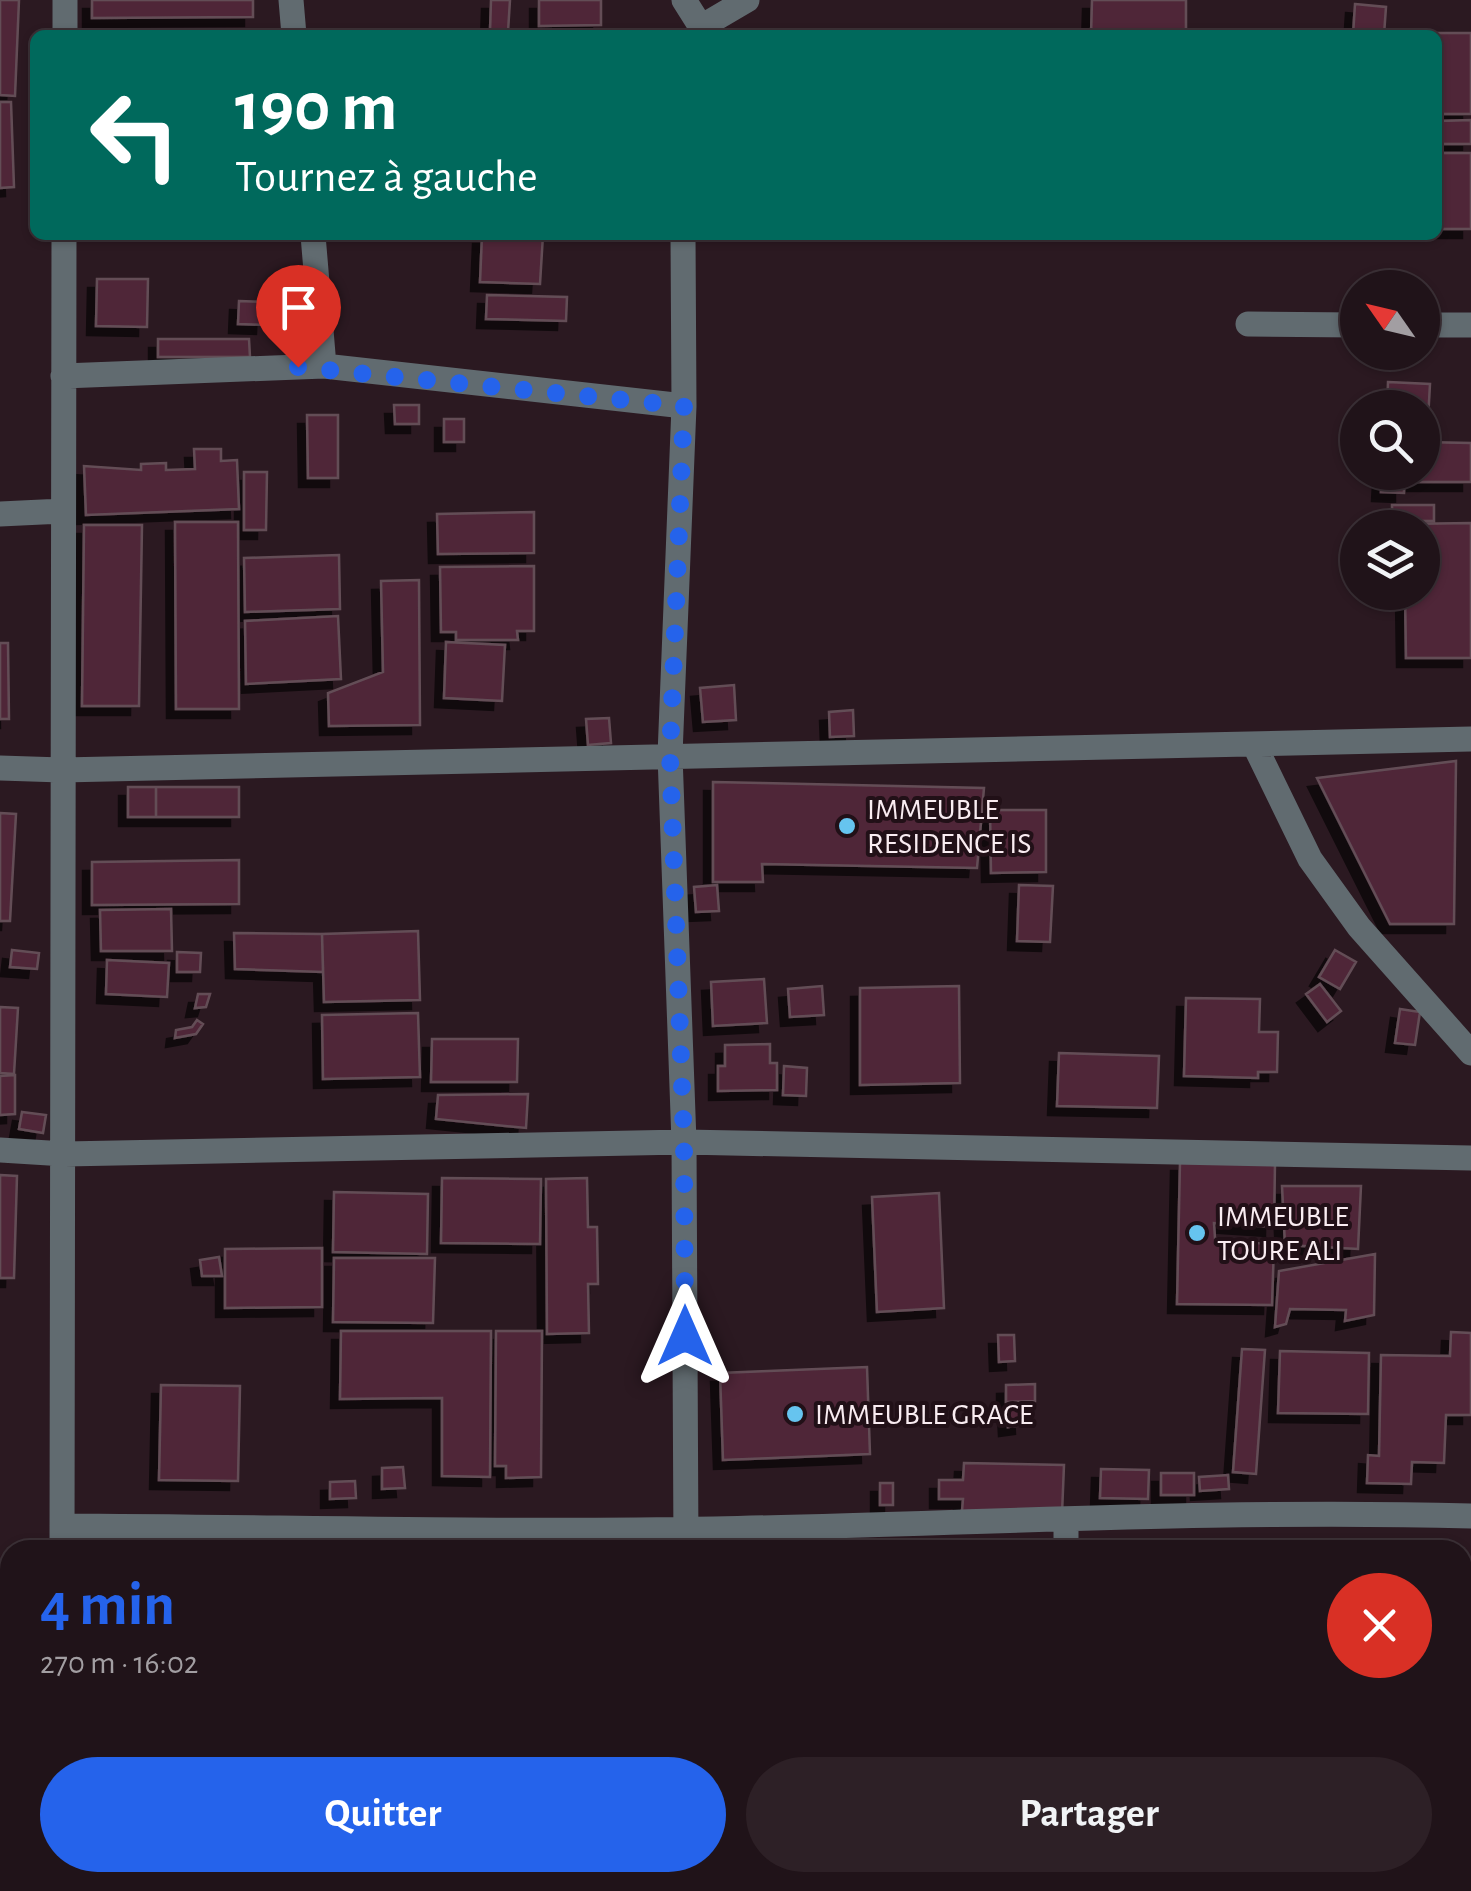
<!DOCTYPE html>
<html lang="fr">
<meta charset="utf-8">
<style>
body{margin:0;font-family:"Alegreya Sans",sans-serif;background:#2d2026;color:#f1f3f6;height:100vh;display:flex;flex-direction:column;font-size:38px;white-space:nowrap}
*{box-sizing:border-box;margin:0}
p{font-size:32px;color:#a29ea2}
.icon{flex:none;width:55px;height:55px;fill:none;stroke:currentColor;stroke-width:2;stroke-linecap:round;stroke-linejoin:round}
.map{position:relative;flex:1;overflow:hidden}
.side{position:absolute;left:0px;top:1540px;width:1472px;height:352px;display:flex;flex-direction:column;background:#201319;border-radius:30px 30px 0 0;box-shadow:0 2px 8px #0004,0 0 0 2px #3d3238}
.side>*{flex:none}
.guide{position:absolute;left:30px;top:30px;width:1412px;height:210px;border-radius:15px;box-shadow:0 2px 8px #0004,0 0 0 2px #3d3238;background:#00695c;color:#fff;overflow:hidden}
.needle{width:65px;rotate:304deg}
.controls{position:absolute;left:1340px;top:270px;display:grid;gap:20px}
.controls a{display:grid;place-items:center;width:100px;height:100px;border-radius:50%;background:#201319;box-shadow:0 2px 8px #0004,0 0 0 2px #3d3238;font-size:50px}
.pin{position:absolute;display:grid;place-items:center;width:85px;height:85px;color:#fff;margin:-102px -42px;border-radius:50% 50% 50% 0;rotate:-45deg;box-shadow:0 0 10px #0007}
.pin .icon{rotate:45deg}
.me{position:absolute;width:110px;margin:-55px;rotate:0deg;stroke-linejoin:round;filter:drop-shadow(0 0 8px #0008)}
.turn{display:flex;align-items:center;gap:35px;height:210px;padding:0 40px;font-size:45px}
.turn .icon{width:130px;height:130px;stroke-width:2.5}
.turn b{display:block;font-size:70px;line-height:85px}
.round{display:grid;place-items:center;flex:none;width:105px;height:105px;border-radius:52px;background:#2d2026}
.summary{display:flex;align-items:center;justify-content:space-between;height:170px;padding:0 40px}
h1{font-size:60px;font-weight:700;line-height:75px;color:#2563eb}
.cta{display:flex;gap:20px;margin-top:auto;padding:20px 40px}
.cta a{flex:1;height:115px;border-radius:60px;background:#2563eb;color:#fff;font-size:40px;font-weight:700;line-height:115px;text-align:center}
.cta a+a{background:#2d2026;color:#f1f3f6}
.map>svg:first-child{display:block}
.building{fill:#4f2739;stroke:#644e57;stroke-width:2.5;filter:url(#shadow)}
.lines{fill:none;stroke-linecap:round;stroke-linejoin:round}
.street{stroke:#616b70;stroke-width:25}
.route{stroke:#2563eb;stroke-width:18;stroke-dasharray:0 32.4}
.poi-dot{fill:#66c4ef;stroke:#211017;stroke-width:4}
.labels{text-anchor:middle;stroke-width:8;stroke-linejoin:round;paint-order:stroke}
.poi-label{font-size:30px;fill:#f9ecf1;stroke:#211017;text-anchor:start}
</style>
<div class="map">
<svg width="1471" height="1891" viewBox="0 0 1471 1891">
<defs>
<filter id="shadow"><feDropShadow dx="-9" dy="9" stdDeviation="0" flood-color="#0009"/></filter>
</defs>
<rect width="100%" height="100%" fill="#2b1921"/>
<path class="building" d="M 0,0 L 19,0 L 15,96 L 0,95 Z
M 92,0 L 253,0 L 253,17 L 92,18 Z
M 491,0 L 510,0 L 508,32 L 490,31 Z
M 539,0 L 601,0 L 601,25 L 539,26 Z
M 1092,0 L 1186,0 L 1186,35 L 1091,35 Z
M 1355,4 L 1386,7 L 1384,35 L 1353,35 Z
M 1412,33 L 1471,33 L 1471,114 L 1442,114 L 1442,106 L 1438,106 L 1438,35 Z
M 0,102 L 11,102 L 14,187 L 0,188 Z
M 1471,120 L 1471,144 L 1438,144 L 1438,121 Z
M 1438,153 L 1471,153 L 1471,229 L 1438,229 Z
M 482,235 L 543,235 L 540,284 L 480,282 Z
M 97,279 L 148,279 L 147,327 L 96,326 Z
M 487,295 L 567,297 L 566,321 L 486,319 Z
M 239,301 L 266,302 L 265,325 L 238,324 Z
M 158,339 L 249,339 L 250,357 L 158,357 Z
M 1388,382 L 1430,384 L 1428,420 L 1422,420 L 1422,408 L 1387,408 Z
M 394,405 L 419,405 L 419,424 L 395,424 Z
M 307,415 L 338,415 L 338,478 L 308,478 Z
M 444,419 L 464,419 L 464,442 L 444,442 Z
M 1422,442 L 1471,443 L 1471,482 L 1404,482 L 1404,493 L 1381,492 L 1382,474 L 1422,472 Z
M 194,449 L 221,449 L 221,461 L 237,460 L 239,509 L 86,515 L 84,466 L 141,470 L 141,464 L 166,463 L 166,470 L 195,469 Z
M 244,472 L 267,472 L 266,530 L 244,530 Z
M 1392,505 L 1434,505 L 1434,521 L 1392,521 Z
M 534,512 L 534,553 L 438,554 L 437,514 Z
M 175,522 L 238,522 L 239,709 L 176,709 Z
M 1471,523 L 1471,658 L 1406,658 L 1405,592 L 1422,592 L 1422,528 L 1404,524 Z
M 84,525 L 142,525 L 139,706 L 82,706 Z
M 339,555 L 340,609 L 245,612 L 244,558 Z
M 534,566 L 534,631 L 517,631 L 518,640 L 456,640 L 456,632 L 441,632 L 440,567 Z
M 419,580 L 420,725 L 329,726 L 328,693 L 383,672 L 381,581 Z
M 338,616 L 341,679 L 246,684 L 245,621 Z
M 446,642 L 505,645 L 502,701 L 444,698 Z
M 0,643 L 8,643 L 9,719 L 0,719 Z
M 734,685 L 736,720 L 703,722 L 700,688 Z
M 853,710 L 854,736 L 830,737 L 829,712 Z
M 609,718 L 611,743 L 588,745 L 586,719 Z
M 1456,761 L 1454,924 L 1390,924 L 1317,778 Z
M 713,782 L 984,788 L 977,868 L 762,864 L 763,882 L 713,882 Z
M 128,787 L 156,787 L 156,817 L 128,817 Z
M 156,787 L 239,787 L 239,817 L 156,817 Z
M 990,810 L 1046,810 L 1046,872 L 991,873 Z
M 0,813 L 16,814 L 10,921 L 0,921 Z
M 239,860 L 239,904 L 92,905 L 92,862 Z
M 717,885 L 719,911 L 696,912 L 694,887 Z
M 1019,885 L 1053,886 L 1050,942 L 1017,941 Z
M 171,909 L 172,951 L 101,951 L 100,910 Z
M 418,931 L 420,1000 L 324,1002 L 322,934 Z
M 234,933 L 322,934 L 323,972 L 235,969 Z
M 12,950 L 39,953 L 37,969 L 10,967 Z
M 1335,950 L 1356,962 L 1340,989 L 1319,977 Z
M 177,952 L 201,953 L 200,972 L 177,972 Z
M 107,960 L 169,963 L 167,997 L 106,994 Z
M 764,979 L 767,1023 L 713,1026 L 711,982 Z
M 1320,984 L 1341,1011 L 1327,1022 L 1306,994 Z
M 822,986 L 824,1015 L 790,1017 L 788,989 Z
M 959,986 L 960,1083 L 860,1085 L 860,988 Z
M 198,994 L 210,994 L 206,1007 L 195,1008 Z
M 1186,998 L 1260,999 L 1259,1032 L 1278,1032 L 1277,1072 L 1258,1072 L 1258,1078 L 1184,1076 Z
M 0,1007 L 18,1008 L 14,1074 L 0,1073 Z
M 1400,1009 L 1420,1012 L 1415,1045 L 1395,1043 Z
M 418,1013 L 420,1077 L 323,1079 L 322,1015 Z
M 197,1020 L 203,1024 L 196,1034 L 175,1038 L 176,1030 L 192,1027 Z
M 432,1039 L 518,1039 L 517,1082 L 431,1082 Z
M 770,1044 L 770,1063 L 777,1063 L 777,1090 L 718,1091 L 718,1066 L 725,1066 L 725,1045 Z
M 1059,1053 L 1159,1056 L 1157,1108 L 1057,1106 Z
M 784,1066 L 807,1068 L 806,1096 L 783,1095 Z
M 15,1075 L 15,1114 L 0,1115 L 0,1076 Z
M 528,1094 L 526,1128 L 436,1119 L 438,1095 Z
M 22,1112 L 46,1115 L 43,1133 L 19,1129 Z
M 1180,1162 L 1275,1163 L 1274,1227 L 1214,1223 L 1215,1238 L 1274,1245 L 1272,1305 L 1177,1304 Z
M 0,1175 L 17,1176 L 14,1278 L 0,1278 Z
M 442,1178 L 541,1179 L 540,1244 L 441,1243 Z
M 587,1178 L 588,1227 L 597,1227 L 598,1284 L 588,1284 L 589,1333 L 547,1334 L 546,1179 Z
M 1282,1186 L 1361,1186 L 1358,1249 L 1285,1245 Z
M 334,1192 L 428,1194 L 427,1254 L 333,1252 Z
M 939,1193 L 944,1308 L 877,1312 L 872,1197 Z
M 322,1248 L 322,1307 L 225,1308 L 225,1249 Z
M 1375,1254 L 1374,1315 L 1345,1321 L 1346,1310 L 1290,1309 L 1286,1324 L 1275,1327 L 1279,1271 Z
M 219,1257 L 222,1276 L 202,1276 L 200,1260 Z
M 334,1258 L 435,1258 L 433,1323 L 333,1322 Z
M 341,1331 L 491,1331 L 490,1477 L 442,1476 L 442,1398 L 340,1399 Z
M 496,1331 L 542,1331 L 541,1477 L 506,1478 L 506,1466 L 495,1466 Z
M 1451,1332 L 1471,1333 L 1471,1415 L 1446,1415 L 1444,1463 L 1412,1462 L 1411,1484 L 1367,1483 L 1368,1455 L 1379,1456 L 1381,1355 L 1450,1356 Z
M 998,1335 L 1014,1335 L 1015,1361 L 999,1362 Z
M 1242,1349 L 1265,1350 L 1256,1474 L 1233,1472 Z
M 1280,1351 L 1369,1353 L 1368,1414 L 1278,1413 Z
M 867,1367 L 870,1454 L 723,1460 L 720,1373 Z
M 1035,1384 L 1035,1401 L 1006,1402 L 1006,1385 Z
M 161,1385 L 240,1386 L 238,1481 L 159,1480 Z
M 1023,1406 L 1024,1425 L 1008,1427 L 1007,1408 Z
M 964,1463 L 1064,1465 L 1062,1514 L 962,1511 L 963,1499 L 939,1499 L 939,1480 L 963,1480 Z
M 403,1467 L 405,1488 L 382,1489 L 382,1468 Z
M 1101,1469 L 1149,1470 L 1148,1499 L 1100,1498 Z
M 1161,1473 L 1194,1473 L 1194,1495 L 1161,1495 Z
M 1228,1475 L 1229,1489 L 1200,1491 L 1199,1477 Z
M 355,1481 L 356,1498 L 330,1499 L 330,1482 Z
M 880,1483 L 893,1483 L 893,1505 L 880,1505 Z
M 810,1543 L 811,1550 L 789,1550 L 788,1544 Z
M 1462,1564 L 1471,1564 L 1471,1588 L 1464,1588 Z
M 10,1594 L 10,1620 L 4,1620 L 3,1595 Z
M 1462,1636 L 1471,1636 L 1471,1687 L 1462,1687 Z
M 911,1882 L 935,1882 L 935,1891 L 911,1891 Z
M 950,1882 L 970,1882 L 970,1887 L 950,1888 Z
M 1005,1882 L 1031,1882 L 1032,1891 L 1005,1891 Z"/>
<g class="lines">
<path class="street" d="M 291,0 L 294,35
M 684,0 L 701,27
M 65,35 L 65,0
M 699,35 L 701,27 L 747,0
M 313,235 L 324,366
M 683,235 L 684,406 L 670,755 L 684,1142 L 686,1550
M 1248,324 L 1358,325
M 1422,325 L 1471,325
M 63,376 L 324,366 L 684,406
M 0,514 L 63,511
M 1254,744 L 1310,859 L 1359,927 L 1471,1053
M 0,768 L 62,770 L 1471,739
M 0,1150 L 65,1154 L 684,1142 L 1471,1158
M 62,1526 C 279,1527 497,1533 714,1529 C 966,1524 1219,1509 1471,1516
M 62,1550 L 64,235
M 1066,1550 L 1066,1522
M 0,1863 L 10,1863
M 1462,1872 L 1471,1872
M 680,1882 L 680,1891
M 1062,1891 L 1062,1882"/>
</g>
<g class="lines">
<path class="route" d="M 298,367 L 684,406 L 670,755 L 684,1142 L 685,1336"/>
</g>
<g class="poi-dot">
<circle cx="847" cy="826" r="10"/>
<circle cx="1197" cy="1233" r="10"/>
<circle cx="795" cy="1414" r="10"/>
</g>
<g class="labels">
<g class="poi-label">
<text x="867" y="819">IMMEUBLE<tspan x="867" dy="34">RESIDENCE IS</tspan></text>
<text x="1217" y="1226">IMMEUBLE<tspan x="1217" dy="34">TOURE ALI</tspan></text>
<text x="815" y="1424">IMMEUBLE GRACE</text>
</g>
</g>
</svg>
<div class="controls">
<a><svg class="needle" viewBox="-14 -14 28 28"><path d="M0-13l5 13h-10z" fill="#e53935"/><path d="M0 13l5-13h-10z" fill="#a29ea2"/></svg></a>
<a><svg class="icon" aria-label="search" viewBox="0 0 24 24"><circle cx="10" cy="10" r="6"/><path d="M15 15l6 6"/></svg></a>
<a><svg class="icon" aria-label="layers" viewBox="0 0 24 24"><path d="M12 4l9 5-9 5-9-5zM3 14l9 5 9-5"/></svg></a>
</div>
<div class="pin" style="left:298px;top:367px;background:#d93025"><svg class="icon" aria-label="arrive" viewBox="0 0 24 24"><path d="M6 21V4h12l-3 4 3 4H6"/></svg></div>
<svg class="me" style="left:685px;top:1336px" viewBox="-20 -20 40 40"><path d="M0-17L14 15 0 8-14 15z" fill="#2563eb" stroke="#fff" stroke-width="4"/></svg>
<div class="guide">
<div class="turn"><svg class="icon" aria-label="left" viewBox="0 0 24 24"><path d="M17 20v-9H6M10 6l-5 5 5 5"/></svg><div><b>190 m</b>Tournez à gauche</div></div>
</div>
<section class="side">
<div class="summary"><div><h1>4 min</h1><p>270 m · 16:02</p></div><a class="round" style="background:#d93025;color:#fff"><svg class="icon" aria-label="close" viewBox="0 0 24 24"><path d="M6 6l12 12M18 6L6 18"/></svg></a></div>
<div class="cta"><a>Quitter</a><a>Partager</a></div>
</section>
</div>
